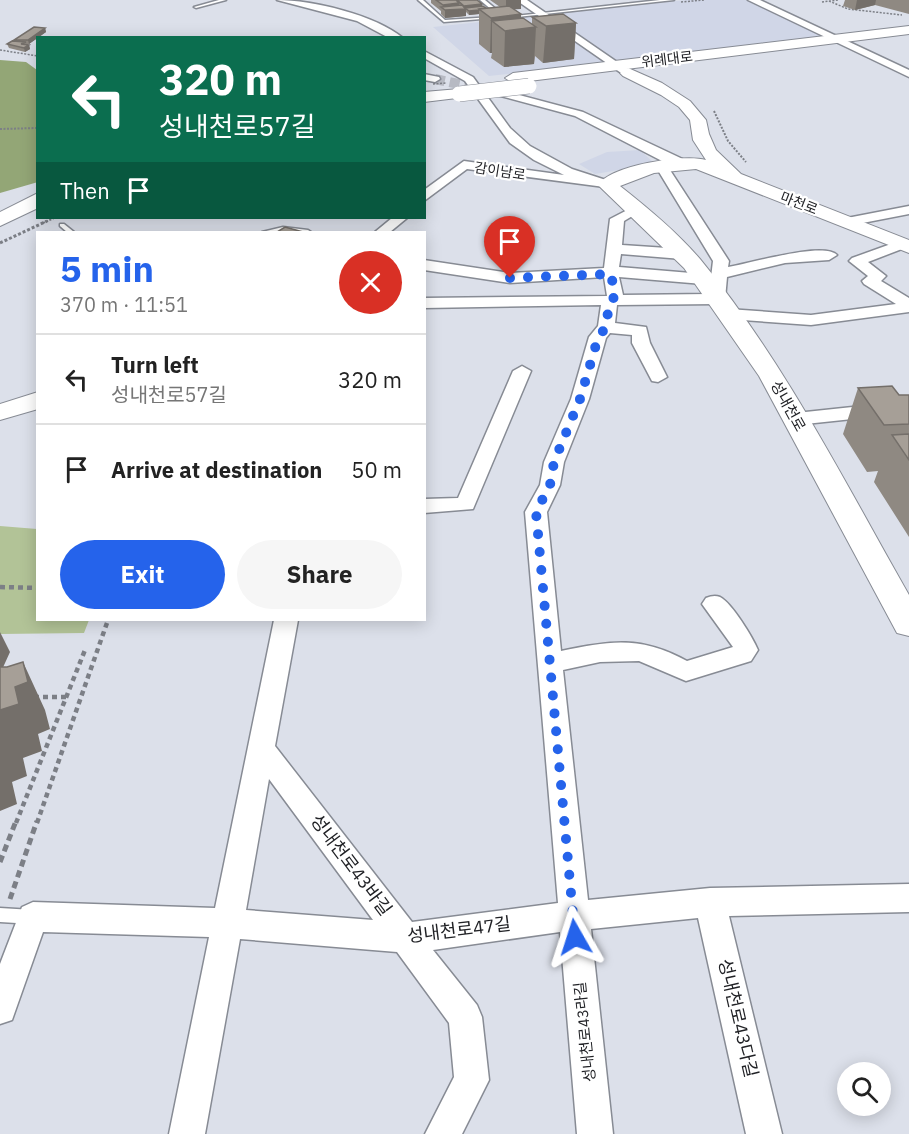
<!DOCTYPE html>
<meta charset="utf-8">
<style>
body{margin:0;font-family:"IBM Plex Sans","Noto Sans KR",sans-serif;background:#f6f6f6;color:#222;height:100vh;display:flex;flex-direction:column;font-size:22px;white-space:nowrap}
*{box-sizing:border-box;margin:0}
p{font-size:20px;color:#767676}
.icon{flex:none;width:33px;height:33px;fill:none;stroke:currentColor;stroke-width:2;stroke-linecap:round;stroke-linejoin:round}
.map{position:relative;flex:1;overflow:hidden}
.drawer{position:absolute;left:36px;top:231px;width:390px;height:390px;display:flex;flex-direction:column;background:#fff;border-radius:0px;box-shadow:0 3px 15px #0003}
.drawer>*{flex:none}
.banner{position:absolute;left:36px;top:36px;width:390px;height:183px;border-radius:0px;box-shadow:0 3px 15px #0003;background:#0b6e4f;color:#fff;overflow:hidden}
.tools{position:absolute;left:837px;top:1062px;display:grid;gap:12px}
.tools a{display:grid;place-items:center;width:54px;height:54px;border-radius:50%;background:#fff;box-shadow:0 3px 15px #0003;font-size:30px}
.pin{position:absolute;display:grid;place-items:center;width:51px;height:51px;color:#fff;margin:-62px -26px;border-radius:50% 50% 50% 0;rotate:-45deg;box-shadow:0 0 6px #0007}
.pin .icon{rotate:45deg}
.me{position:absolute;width:66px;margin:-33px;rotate:354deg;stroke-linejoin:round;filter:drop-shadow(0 0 4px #0008)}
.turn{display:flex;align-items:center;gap:21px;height:126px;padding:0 24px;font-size:27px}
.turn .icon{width:78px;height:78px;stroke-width:2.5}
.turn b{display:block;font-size:42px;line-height:51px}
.then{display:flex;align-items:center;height:57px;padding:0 24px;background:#0003;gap:12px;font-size:22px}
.round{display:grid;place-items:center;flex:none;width:63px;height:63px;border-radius:32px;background:#f6f6f6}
.summary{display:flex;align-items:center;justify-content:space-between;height:102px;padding:0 24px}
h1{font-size:36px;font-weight:700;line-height:45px;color:#2563eb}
.action{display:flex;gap:12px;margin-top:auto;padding:12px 24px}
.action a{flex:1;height:69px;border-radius:36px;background:#2563eb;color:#fff;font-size:24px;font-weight:700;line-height:69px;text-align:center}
.action a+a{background:#f6f6f6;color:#222}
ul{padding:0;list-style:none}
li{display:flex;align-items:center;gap:18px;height:90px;padding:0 24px;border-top:2px solid #e0e0e0}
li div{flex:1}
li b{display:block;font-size:22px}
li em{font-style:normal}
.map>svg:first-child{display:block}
.built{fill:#d0d6e7}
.green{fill:#b2c397}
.forest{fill:#93a676}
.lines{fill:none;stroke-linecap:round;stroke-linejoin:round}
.street-tunnel{stroke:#b7bac3;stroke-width:10;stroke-dasharray:10 5;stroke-linecap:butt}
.lane-casing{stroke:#878b94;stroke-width:3}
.street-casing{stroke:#878b94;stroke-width:3}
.secondary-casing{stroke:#878b94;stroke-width:2}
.primary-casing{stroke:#878b94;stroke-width:2}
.path-far4{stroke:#7c7f86;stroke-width:1.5;stroke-dasharray:2 1.5;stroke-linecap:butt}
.path-far3{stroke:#7c7f86;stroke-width:2;stroke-dasharray:2 1.5;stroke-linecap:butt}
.path-far2{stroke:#7c7f86;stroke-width:3;stroke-dasharray:3 2;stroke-linecap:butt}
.path-far1{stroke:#7c7f86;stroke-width:4.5;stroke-dasharray:5 4;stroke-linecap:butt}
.path{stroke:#7c7f86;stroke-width:5;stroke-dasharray:7 4.5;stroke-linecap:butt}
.lane{fill:#fff;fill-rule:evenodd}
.street{fill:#fff;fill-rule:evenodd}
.secondary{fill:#fff;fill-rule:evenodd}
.primary{fill:#fff;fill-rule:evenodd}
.primary-bridge-casing{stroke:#878b94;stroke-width:16;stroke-linecap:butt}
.path-bridge{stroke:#7c7f86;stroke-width:1.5;stroke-dasharray:2 1.5;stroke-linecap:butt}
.primary-bridge{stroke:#fff;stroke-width:15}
.wall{fill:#8f8982}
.shaded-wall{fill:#746f6a}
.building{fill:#a69f97;stroke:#746f6a;stroke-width:1.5}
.route{stroke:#2563eb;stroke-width:10;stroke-dasharray:0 18}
.labels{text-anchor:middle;stroke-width:4.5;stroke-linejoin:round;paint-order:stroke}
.far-street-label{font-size:14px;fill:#212226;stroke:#fff}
.street-label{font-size:15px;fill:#212226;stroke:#fff}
.near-street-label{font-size:18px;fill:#212226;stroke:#fff}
</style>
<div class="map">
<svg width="909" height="1134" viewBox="0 0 909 1134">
<rect width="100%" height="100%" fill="#dce0ea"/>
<path class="built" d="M 686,0 L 748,0 L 827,39 L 489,76 L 433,27 Z
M 640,150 L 655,164 L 595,174 L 579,164 L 607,152 Z"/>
<path class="green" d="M 0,526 L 37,529 L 38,620 L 89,620 L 84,633 L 0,634 Z"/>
<path class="forest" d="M 0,60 L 26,62 L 37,70 L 38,182 L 0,193 Z"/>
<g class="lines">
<path class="street-tunnel" d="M 435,79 L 496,92"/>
<defs>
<path id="lane" d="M 219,0 L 226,0 L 196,8 L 194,7 Z
M 418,0 L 423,0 L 445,20 L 492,17 L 494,18 L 444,22 Z
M 480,0 L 485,0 L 503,15 L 499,16 Z
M 660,0 L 674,0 L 508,18 L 506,17 Z
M 60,224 L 64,224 L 74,232 L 67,232 L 60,226 Z
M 283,227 L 308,230 L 311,232 L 262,232 Z
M 0,908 L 33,910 L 38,912 L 40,917 L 38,922 L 33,924 L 0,922 Z"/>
<path id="street" d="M 277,0 C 313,0 375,15 403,38 L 389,38 L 357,21 Z
M 516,0 L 527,0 L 633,73 L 624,75 Z
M 748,0 L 760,0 L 909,70 L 909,77 Z
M 424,51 L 473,77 L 510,128 L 530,146 L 572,169 L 612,182 L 612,188 L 467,169 L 424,201 L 424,190 L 464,161 L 564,175 L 534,160 L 510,143 L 465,81 L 424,58 Z
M 424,74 L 439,77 L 440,79 L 435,82 L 424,80 Z
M 497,89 L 583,112 L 689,162 L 683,166 L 662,161 L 575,116 L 493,94 L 491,92 Z
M 662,163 L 668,167 L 729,261 L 728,267 C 748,264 824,241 837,255 L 829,260 L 785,263 L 727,277 L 725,299 L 717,304 L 617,305 L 615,323 L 646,327 L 650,343 L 667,377 L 658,382 L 652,381 L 632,343 L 632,335 L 610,333 L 606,338 L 589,399 L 564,462 L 560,485 L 547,512 L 561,651 C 611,640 642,636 687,661 L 733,647 L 702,604 L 706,598 C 711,596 715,595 720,597 C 732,603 753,638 758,650 L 751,661 L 686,681 L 639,661 L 600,662 L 563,670 L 588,900 L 710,888 L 909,884 L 909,912 L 729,916 L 782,1134 L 746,1134 L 698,918 L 591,929 L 613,1134 L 577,1134 L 560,932 L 433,950 L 477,1005 L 482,1017 L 489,1080 L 462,1134 L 425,1134 L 454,1077 L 449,1023 L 397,952 L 240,939 L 205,1134 L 169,1134 L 209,937 L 43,932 L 12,1020 L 0,1024 L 0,964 L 22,907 L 33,902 L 215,908 L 274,620 L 298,620 L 275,746 L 412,922 L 558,903 L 525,512 L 540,485 L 544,462 L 571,399 L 589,337 L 598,326 L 601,305 L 424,308 L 424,298 L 607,296 L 604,277 L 510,283 L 424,270 L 424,260 L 510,273 L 604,268 L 610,219 L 637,205 L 644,209 L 624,221 L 622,245 L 682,249 L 690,254 L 682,259 L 621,254 L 619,267 L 703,274 L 711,279 L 703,284 L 619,277 L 623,295 L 709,294 L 713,261 L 656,167 ZM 269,779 L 373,920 L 246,910 Z
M 909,206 L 909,214 L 847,226 L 840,222 L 847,218 Z
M 392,218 L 407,218 L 390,232 L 375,232 Z
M 902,240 L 909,243 L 907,247 L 868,262 L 886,276 L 881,281 L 909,298 L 909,312 L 811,325 L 728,319 L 720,314 L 728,309 L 811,315 L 896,304 L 864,284 L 862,281 L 868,276 L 849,261 L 852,258 Z
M 522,366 L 531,371 L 473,509 L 424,513 L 424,499 L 458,498 L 513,371 Z
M 909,401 L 909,413 L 796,425 L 787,419 L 796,413 Z"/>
<path id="secondary" d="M 628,68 L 662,83 L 690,101 L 706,120 L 709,134 L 716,150 L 741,174 L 909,240 L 909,253 L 696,169 L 654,173 L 620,186 C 648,208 677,232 700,259 C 784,361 844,481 909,595 L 909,636 L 897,633 L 759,376 L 684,268 L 598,185 C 612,165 683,154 706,160 L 693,140 L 690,120 L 679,107 L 661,95 L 623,76 L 620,73 Z
M 38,392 L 38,409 L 0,420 L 0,404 Z"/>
<path id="primary" d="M 909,26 L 909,34 L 513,83 L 505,78 L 513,73 Z
M 459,89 L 465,91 L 467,94 L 465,97 L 424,102 L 424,92 Z
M 38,193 L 38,208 L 0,226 L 0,212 Z"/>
</defs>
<use href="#lane" class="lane-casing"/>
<use href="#street" class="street-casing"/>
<use href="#secondary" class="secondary-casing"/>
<use href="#primary" class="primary-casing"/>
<path class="path-far4" d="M 829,1 L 848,9 L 902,15
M 681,2 L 704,0
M 822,2 L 838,0
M 0,50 L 38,56"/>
<path class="path-far3" d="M 714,111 L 728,141 L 746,162
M 0,129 L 38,128
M 43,223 L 54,218"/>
<path class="path-far2" d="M 0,243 L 47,221"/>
<path class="path-far1" d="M 0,587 L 38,588
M 34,697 L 66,697
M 16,823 L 85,650
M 37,823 L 108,620"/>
<path class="path" d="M 0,862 L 16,821
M 10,899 L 37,821"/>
<use href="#lane" class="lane"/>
<use href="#street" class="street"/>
<use href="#secondary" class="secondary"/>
<use href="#primary" class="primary"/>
<defs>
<path id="primary-bridge" d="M 459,94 L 529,86"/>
</defs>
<use href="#primary-bridge" class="primary-bridge-casing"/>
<path class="path-bridge" d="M 433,84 L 447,83"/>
<use href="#primary-bridge" class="primary-bridge"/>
</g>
<path class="wall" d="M 431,0 L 477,0 L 482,6 L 486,8 L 500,7 L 490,0 L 521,0 L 521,9 L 514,9 L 521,14 L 521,18 L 532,24 L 532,17 L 576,23 L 574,59 L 543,63 L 535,56 L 534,64 L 504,67 L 491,58 L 492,53 L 490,53 L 479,44 L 479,14 L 469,15 L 466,12 L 466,16 L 445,18 L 441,14 L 441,11 L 431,3 Z
M 845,0 L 909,0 L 909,14 L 875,5 L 855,10 L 843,6 Z
M 45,28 L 46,32 L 29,44 L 27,44 L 29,45 L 30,49 L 25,52 L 9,48 L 7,44 L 14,41 L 14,40 Z
M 858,388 L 899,395 L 909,395 L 909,537 L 874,482 L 878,471 L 867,472 L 843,434 Z"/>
<path class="shaded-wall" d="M 506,0 L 521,0 L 521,9 L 506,10 Z
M 857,0 L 876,0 L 875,5 L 855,10 Z
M 459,3 L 459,9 L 464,6 L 482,4 L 482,7 L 466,9 L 466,16 L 445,18 L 445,10 L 443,8 L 443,5 Z
M 479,10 L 479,14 L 469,15 L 469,11 Z
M 521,14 L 521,29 L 536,27 L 534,64 L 504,67 L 505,31 L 492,21 L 492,53 L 490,53 L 491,18 Z
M 576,23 L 574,59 L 543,63 L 546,26 Z
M 45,28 L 46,32 L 29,44 L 28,40 Z
M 29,45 L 30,49 L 25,52 L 24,48 Z
M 0,632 L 10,652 L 0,674 Z
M 23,662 L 45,710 L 50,729 L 38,734 L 42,751 L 23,758 L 27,776 L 12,782 L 17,804 L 0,811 L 0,710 L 15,687 Z"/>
<path class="building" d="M 436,0 L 456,0 L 459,3 L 443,5 Z
M 457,0 L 477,0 L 482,4 L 464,6 Z
M 462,5 L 466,9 L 445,10 L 441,7 Z
M 483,6 L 486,8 L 479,9 L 479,10 L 469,11 L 465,8 Z
M 509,6 L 521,14 L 491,18 L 479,9 Z
M 563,14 L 576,23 L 546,26 L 532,17 Z
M 523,18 L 536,27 L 505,31 L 492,21 Z
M 34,27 L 45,28 L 28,40 L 14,40 Z
M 12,41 L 26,42 L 21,44 L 29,45 L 24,48 L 7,44 Z
M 285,227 L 303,232 L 277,232 Z
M 892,386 L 899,395 L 909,395 L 909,424 L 884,425 L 858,388 Z
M 909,434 L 909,460 L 892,435 Z
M 23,662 L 28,682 L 15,687 L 19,704 L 0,710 L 0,667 L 7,667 Z"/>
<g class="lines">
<path class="route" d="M 510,278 L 611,274 L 615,296 L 609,304 L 606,327 L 598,338 L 580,399 L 554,462 L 550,485 L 536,512 L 575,937"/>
</g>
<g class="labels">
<g class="far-street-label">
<text transform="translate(667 59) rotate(-7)" y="5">위례대로</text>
<text transform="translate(500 171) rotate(9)" y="5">감이남로</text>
<text transform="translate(799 203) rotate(21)" y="5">마천로</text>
</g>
<g class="street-label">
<text transform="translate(788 406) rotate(61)" y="5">성내천로</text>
<text transform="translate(585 1032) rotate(-96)" y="5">성내천로43라길</text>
</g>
<g class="near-street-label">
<text transform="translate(351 865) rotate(53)" y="6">성내천로43바길</text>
<text transform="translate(459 930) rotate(-7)" y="6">성내천로47길</text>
<text transform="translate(738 1018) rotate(77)" y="6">성내천로43다길</text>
</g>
</g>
</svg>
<div class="tools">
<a><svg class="icon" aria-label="search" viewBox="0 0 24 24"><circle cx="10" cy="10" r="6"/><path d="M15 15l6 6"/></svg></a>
</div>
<div class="pin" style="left:510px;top:278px;background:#d93025"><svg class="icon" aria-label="arrive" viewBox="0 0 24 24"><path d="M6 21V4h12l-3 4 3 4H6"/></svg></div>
<svg class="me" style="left:575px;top:937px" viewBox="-20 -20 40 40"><path d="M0-17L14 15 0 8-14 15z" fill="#2563eb" stroke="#fff" stroke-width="4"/></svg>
<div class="banner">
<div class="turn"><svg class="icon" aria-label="left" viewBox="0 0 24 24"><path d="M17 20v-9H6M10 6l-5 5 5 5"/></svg><div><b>320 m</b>성내천로57길</div></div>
<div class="then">Then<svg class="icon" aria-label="arrive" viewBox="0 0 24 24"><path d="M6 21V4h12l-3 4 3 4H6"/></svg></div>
</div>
<section class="drawer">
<div class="summary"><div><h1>5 min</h1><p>370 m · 11:51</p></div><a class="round" style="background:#d93025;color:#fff"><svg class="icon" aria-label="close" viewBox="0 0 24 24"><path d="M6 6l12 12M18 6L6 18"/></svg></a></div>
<ul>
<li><svg class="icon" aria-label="left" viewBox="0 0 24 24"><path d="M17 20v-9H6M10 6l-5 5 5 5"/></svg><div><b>Turn left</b><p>성내천로57길</p></div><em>320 m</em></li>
<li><svg class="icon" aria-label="arrive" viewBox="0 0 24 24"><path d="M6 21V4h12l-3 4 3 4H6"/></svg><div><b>Arrive at destination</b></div><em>50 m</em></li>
</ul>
<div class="action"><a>Exit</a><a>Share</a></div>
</section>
</div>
